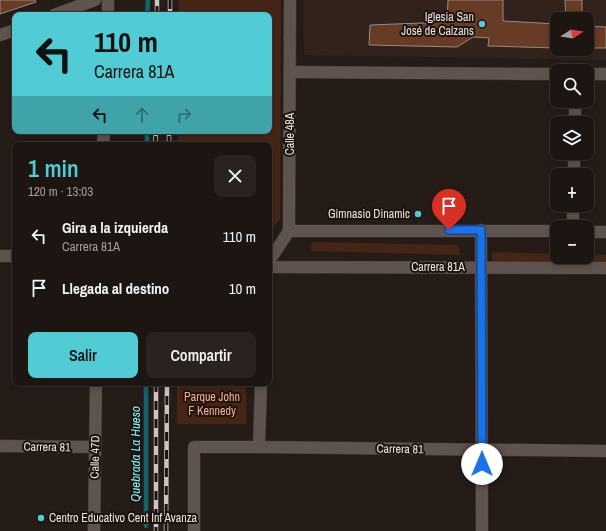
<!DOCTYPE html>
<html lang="es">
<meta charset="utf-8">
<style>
body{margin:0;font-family:"Archivo Narrow",sans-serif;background:#292220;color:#f1f3f6;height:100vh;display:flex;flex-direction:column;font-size:15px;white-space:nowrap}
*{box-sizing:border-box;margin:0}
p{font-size:13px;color:#a09f9f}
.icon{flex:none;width:22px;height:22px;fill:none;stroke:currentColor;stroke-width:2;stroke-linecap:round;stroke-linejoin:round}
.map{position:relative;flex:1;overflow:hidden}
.sheet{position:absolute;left:12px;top:142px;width:260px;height:244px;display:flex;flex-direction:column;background:#1c1512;border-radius:8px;box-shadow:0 2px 6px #0003,0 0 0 1px #3a3432}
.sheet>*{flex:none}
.banner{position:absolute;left:12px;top:12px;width:260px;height:122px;border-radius:8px;box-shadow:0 2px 6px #0003,0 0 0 1px #3a3432;background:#51ccd4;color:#111;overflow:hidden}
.needle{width:26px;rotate:78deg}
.buttons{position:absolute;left:550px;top:12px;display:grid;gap:8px}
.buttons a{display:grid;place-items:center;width:44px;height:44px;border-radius:8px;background:#1c1512;box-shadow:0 2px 6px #0003,0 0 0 1px #3a3432;font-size:20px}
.pin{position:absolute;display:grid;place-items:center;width:34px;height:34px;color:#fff;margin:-41px -17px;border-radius:50% 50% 50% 0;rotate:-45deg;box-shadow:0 0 4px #0007}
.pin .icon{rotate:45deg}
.me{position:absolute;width:44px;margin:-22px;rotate:0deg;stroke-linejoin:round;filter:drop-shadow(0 0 3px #0008)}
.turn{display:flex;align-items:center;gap:14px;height:84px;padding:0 16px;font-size:18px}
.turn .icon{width:52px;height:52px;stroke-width:2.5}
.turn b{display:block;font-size:28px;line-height:34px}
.lanes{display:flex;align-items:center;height:38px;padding:0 16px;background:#0003;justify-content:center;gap:20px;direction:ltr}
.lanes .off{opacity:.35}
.round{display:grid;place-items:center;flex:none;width:42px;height:42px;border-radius:8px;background:#292220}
.headline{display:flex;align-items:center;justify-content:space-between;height:68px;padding:0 16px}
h1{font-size:24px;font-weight:600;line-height:30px;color:#51ccd4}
.action{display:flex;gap:8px;margin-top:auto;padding:8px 16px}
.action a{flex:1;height:46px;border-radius:8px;background:#51ccd4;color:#111;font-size:16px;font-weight:600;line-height:46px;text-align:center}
.action a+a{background:#292220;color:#f1f3f6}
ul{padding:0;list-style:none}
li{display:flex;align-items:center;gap:12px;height:52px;padding:0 16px}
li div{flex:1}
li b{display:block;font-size:15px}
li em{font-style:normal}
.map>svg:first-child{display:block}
.built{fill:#31221b;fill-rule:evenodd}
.green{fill:#452515}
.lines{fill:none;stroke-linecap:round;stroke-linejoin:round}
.stream{stroke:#116469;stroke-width:4.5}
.building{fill:#683b24;stroke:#968a85}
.street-casing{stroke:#3f3735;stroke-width:13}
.secondary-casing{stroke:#3f3735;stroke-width:13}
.street{stroke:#5e534d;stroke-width:12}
.secondary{stroke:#5e534d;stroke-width:12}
.rail-casing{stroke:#cbc4c0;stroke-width:4.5}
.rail{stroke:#1c130f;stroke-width:3;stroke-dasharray:9;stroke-linecap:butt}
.route-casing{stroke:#114b97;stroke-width:10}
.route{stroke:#1a73e8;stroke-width:7}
.poi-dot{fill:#51ccd4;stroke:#1c130f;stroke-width:1.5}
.labels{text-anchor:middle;stroke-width:4;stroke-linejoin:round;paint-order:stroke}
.poi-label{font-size:12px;fill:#ebe4e1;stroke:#1c130f;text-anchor:end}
.street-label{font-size:12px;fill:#ebe4e1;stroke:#1c130f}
.park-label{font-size:12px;fill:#fbae89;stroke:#1c130f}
.water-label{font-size:13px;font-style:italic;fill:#83f3fb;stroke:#1c130f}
</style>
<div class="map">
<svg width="606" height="531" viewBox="0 0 606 531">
<rect width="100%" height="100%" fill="#251c18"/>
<path class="built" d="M 303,0 L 606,0 L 606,60 L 304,55 ZM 557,19 L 587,19 L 587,49 L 557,49 Z"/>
<path class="green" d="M 179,0 L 281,0 L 280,219 L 269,232 L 269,145 L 178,145 L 178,131 L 269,131 L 269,15 L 179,15 Z
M 315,242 L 455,245 L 459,246 L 460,255 L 312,251 L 310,246 L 312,243 Z
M 492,252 L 557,254 L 557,257 L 587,257 L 587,254 L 606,255 L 606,267 L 492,262 Z
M 177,383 L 246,383 L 246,424 L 177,424 Z"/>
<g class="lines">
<path class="stream" d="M 147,15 L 148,0
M 147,145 L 147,131
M 146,526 L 146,383"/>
</g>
<path class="building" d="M 0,0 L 35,0 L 36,2 L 0,14 Z
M 448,0 L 503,0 L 503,21 L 557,24 L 557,48 L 488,46 L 489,38 L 473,37 L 457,47 L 369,45 L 370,25 L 447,22 Z
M 565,0 L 582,0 L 582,19 L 566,19 Z
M 587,26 L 606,27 L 606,48 L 587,48 Z"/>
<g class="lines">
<defs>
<path id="street" d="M 291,72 L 557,74
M 587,74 L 606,74
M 575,123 L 575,101
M 574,175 L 574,153
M 573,227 L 573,205
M 481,230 L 482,531
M 0,256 L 15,256
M 0,446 L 95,447
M 259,447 L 606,451"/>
<path id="secondary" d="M 54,15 L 95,0
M 108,15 L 108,0
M 0,35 L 15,30
M 103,145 L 104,131
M 289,231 L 557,231
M 587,232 L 606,232
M 269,261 L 289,231 L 290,0
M 269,267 L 606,268
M 94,531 L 96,383
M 194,531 L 194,447 L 259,447 L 261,383"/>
</defs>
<use href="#street" class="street-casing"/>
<use href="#secondary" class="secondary-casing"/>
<use href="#street" class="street"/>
<use href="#secondary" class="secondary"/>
<defs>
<path id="rail" d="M 170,0 L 170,15
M 157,15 L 157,0
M 155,145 L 156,131
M 169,145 L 169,131
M 156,383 L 156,531
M 166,531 L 167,383"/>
</defs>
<use href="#rail" class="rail-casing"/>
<use href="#rail" class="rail"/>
</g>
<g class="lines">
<defs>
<path id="route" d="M 449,230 L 481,230 L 482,464"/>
</defs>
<use href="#route" class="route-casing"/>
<use href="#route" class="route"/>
</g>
<g class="poi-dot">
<circle cx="482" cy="24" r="4"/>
<circle cx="418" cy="214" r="4"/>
<circle cx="41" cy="518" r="4"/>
</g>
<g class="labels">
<g class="poi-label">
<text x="474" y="21">Iglesia San<tspan x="474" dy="14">José de Calzans</tspan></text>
<text x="410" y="218">Gimnasio Dinamic</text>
<text x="49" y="522" text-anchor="start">Centro Educativo Cent Inf Avanza</text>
</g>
<g class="street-label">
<text transform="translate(290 134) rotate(-90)" y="4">Calle 48A</text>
<text x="438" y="271">Carrera 81A</text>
<text transform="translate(47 447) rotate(1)" y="4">Carrera 81</text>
<text transform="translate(400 449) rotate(1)" y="4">Carrera 81</text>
<text transform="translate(95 457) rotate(-89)" y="4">Calle 47D</text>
</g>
<g class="park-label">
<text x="212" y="401">Parque John<tspan x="212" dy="14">F Kennedy</tspan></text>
</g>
<g class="water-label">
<text transform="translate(135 454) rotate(-90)" y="5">Quebrada La Hueso</text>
</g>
</g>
</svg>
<div class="buttons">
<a><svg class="needle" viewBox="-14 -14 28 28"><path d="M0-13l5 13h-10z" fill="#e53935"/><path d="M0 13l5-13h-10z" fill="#a09f9f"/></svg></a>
<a><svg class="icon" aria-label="search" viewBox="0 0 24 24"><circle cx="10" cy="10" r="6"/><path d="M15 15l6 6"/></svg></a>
<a><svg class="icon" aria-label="layers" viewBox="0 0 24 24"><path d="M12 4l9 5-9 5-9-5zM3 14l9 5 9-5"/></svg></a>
<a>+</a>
<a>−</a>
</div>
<div class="pin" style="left:449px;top:230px;background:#d93025"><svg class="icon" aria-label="arrive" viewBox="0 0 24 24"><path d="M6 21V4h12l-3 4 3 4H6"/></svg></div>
<svg class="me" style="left:482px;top:464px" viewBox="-20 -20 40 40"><circle r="19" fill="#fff"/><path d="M0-13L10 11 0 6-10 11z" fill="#1a73e8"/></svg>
<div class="banner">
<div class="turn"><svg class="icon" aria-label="left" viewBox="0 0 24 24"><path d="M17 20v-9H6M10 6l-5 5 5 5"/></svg><div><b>110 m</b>Carrera 81A</div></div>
<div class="lanes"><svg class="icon" aria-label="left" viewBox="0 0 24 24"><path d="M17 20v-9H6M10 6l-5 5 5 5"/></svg><svg class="icon off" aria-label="ahead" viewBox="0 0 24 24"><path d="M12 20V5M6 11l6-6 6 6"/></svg><svg class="icon off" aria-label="right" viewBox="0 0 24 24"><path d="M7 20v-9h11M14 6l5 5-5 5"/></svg></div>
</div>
<section class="sheet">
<div class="headline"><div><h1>1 min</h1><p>120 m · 13:03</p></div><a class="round"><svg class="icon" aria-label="close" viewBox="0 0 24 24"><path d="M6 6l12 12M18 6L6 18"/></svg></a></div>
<ul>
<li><svg class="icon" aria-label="left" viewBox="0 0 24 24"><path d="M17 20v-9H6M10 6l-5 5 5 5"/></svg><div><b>Gira a la izquierda</b><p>Carrera 81A</p></div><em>110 m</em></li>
<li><svg class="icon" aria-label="arrive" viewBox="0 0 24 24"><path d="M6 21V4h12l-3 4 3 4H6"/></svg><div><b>Llegada al destino</b></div><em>10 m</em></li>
</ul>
<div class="action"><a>Salir</a><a>Compartir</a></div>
</section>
</div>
